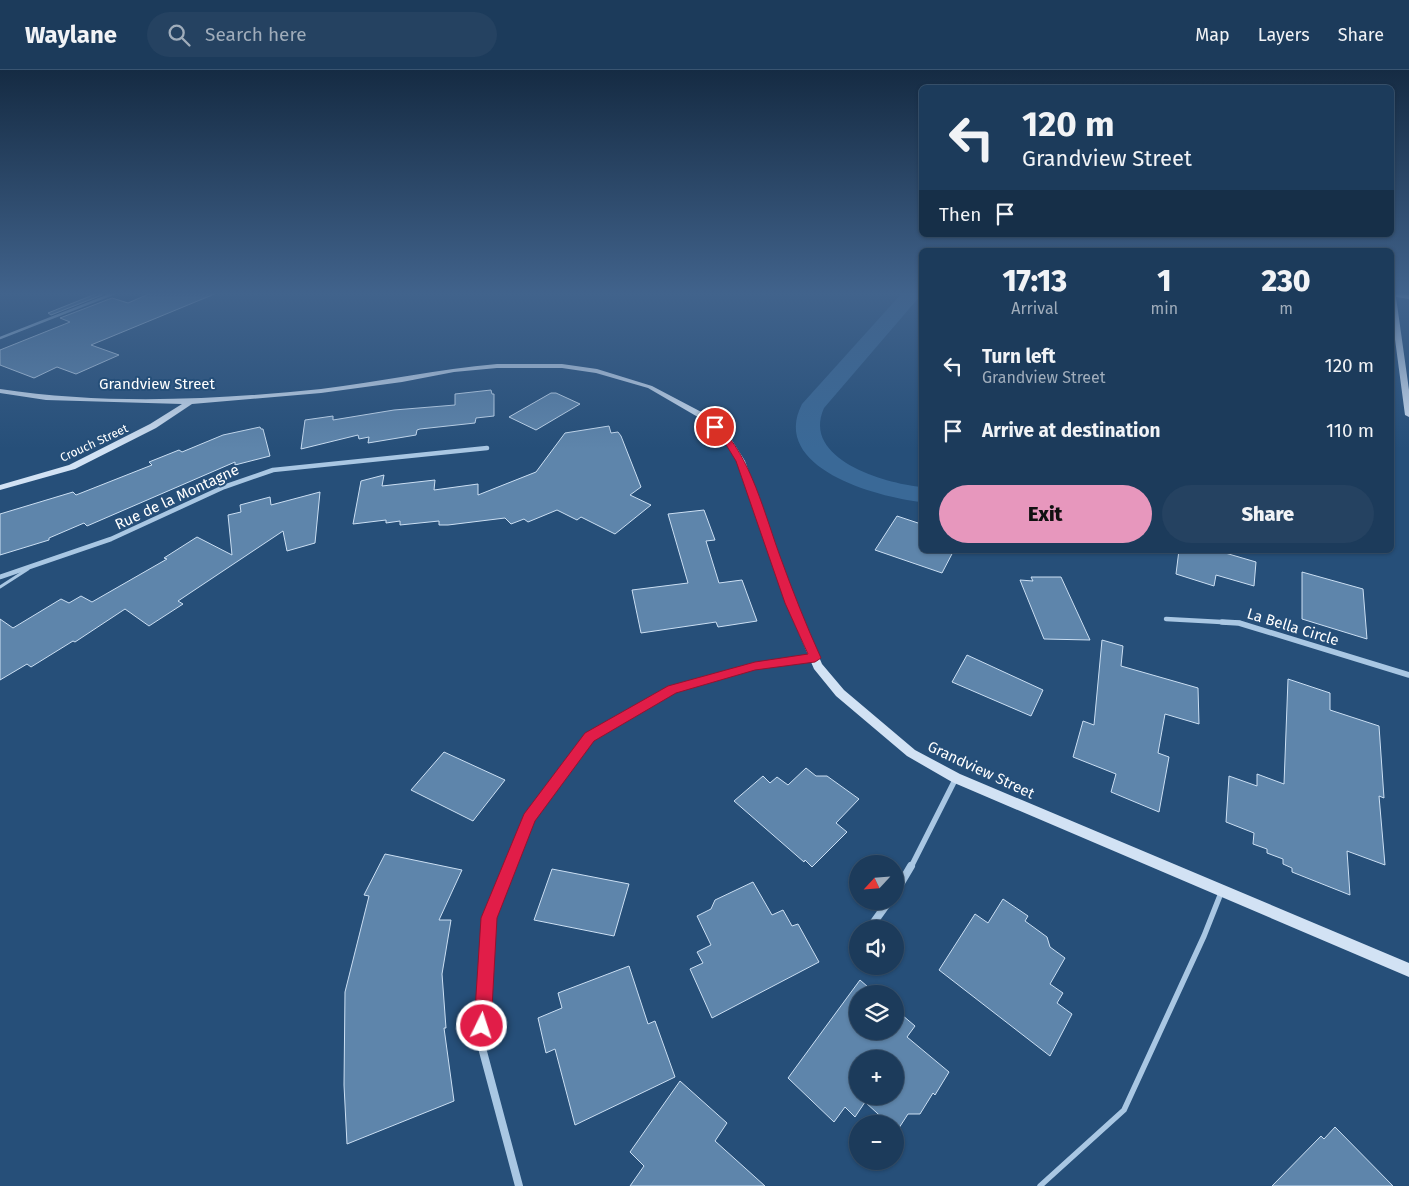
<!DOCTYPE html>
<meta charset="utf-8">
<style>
body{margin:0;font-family:"Fira Sans",sans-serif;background:#254261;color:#f1f3f6;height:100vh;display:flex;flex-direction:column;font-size:19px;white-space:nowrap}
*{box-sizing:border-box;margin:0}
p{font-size:16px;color:#a0adbb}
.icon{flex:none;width:28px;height:28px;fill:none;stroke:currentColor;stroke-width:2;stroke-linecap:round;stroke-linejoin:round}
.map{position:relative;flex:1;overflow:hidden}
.sheet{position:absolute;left:919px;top:178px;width:475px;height:305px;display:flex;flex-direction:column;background:#1c3b5b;border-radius:8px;box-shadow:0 1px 4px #0004,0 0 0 1px #3a5571}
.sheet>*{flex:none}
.hud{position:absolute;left:919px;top:15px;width:475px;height:152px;border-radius:8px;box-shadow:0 1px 4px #0004,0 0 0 1px #3a5571;background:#1c3b5b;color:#f1f3f6;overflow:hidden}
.needle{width:32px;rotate:244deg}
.controls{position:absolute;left:849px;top:785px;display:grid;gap:10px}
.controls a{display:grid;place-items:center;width:55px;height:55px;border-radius:50%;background:#1c3b5b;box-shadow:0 1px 4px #0004,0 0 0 1px #3a5571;font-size:25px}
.pin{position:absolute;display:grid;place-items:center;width:42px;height:42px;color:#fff;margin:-21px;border:2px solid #fff;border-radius:50%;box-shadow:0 1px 5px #0007}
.me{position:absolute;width:55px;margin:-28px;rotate:4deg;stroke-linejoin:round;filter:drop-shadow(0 0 4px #0008)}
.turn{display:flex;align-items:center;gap:18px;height:105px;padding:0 20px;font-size:22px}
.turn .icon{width:65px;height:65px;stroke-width:2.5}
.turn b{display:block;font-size:35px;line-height:42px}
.then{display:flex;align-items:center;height:48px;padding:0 20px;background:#0003;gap:10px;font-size:19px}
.eta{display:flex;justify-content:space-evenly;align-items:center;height:85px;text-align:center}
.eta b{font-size:30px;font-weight:800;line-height:35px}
.action{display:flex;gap:10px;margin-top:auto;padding:10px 20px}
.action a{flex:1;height:58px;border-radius:30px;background:#e797bd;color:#111;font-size:20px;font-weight:800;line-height:58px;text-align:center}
.action a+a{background:#254261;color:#f1f3f6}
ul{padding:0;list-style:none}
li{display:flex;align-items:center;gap:15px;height:65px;padding:0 20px}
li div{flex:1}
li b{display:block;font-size:19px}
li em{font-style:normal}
header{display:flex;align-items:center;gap:30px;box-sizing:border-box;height:70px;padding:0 25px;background:#1c3b5b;border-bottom:1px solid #3a5571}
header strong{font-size:24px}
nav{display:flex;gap:28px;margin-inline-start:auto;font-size:18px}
.search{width:350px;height:45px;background:#254261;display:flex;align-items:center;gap:12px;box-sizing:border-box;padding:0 18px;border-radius:28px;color:#a0adbb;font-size:19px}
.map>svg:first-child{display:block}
.green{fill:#3a6997}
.building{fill:#5e85ab;stroke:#cbdff3;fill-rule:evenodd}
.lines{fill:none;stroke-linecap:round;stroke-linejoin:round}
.lane-far2{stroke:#a9c7e3;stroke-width:2.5}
.lane-far1{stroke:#a9c7e3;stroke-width:3}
.lane{stroke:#a9c7e3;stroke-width:5.5}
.street-far2{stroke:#a9c7e3;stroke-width:4.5}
.street-far1{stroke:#a9c7e3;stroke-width:5.5}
.street{stroke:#a9c7e3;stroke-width:8}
.secondary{fill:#d2e2f4;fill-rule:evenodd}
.route{fill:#e11d48;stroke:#92132f}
.labels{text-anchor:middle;stroke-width:4;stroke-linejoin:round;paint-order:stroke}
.far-street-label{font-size:12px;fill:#fff;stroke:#264f79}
.street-label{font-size:15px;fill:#fff;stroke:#264f79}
</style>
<header>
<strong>Waylane</strong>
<div class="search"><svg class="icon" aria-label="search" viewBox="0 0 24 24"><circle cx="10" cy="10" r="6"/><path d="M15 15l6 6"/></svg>Search here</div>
<nav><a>Map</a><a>Layers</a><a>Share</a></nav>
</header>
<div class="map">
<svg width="1409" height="1116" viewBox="0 0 1409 1116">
<rect width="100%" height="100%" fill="#264f79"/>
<path class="green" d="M 902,223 L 921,223 L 921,225 L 824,338 C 801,389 884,413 921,417 L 921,432 C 877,427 769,398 802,334 Z"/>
<path class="building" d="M 98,223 L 102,225 L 51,245 L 48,243 Z
M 151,223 L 217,223 L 91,275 L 119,285 L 76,304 L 57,297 L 34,308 L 0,295 L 0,280 L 70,252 L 60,248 L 112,228 L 128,233 Z
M 491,320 L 492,324 L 494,324 L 494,346 L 476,348 L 475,353 L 420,359 L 417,360 L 416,365 L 368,373 L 369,367 L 359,369 L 358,365 L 301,379 L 305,350 L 333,346 L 333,350 L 394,340 L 455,335 L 455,324 Z
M 551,323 L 556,323 L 580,334 L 536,360 L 509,347 Z
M 609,356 L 611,363 L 618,362 L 621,366 L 641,417 L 630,425 L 651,435 L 615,464 L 581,447 L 577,450 L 557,440 L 528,452 L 524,449 L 511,454 L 505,448 L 448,455 L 439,455 L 439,451 L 400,455 L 400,451 L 386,453 L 386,450 L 353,454 L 361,411 L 384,405 L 382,416 L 435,410 L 434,420 L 478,414 L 478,425 L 536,402 L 565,363 Z
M 260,357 L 261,359 L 263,359 L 270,386 L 235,395 L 235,392 L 87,456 L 84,453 L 49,468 L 49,470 L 0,485 L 0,444 L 73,422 L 76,425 L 152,395 L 149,392 L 179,380 L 182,382 L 223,365 Z
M 320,422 L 315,473 L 287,481 L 283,461 L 178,531 L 183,534 L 149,556 L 125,539 L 75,572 L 73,571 L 31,597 L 27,594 L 0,610 L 0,549 L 13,558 L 61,529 L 69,533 L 81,526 L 92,532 L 167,489 L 164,488 L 197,467 L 232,485 L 228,445 L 241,442 L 240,435 L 270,427 L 271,435 Z
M 704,440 L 715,470 L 706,471 L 719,513 L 742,510 L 757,551 L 718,557 L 716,552 L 641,563 L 632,520 L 688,513 L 668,444 Z
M 897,446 L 921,454 L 921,480 L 954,480 L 942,503 L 875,480 Z
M 1179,480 L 1215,480 L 1256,492 L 1254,516 L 1216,505 L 1214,516 L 1176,504 Z
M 1302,502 L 1363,519 L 1367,569 L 1302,549 Z
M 1031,507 L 1061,507 L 1090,570 L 1044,569 L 1020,510 L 1033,511 Z
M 1102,570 L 1123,576 L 1121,596 L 1198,618 L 1199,654 L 1165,644 L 1158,683 L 1169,687 L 1159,742 L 1111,722 L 1116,704 L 1073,687 L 1083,651 L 1094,655 Z
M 967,585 L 1043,620 L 1031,646 L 952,612 Z
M 1288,609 L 1330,623 L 1330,640 L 1379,656 L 1384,728 L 1379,726 L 1385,795 L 1347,781 L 1350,825 L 1292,802 L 1292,798 L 1283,794 L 1283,789 L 1267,783 L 1267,779 L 1253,774 L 1254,763 L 1226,752 L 1229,706 L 1257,716 L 1257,704 L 1284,714 Z
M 444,682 L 505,710 L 473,751 L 411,720 Z
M 806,698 L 816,706 L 827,706 L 859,729 L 836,753 L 847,762 L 812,797 L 805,790 L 804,792 L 734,731 L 763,706 L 770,713 L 777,707 L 788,715 Z
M 385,784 L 462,800 L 439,850 L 451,850 L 442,904 L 446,958 L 444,958 L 454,1031 L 347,1074 L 344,1015 L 345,922 L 369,826 L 364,825 Z
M 552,799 L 629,814 L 614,866 L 534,850 Z
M 753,812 L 772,845 L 783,840 L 792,856 L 798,854 L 819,892 L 712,948 L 690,899 L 703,893 L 697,882 L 711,875 L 697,846 L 711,839 L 715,830 Z
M 1003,829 L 1028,846 L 1025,851 L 1047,867 L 1050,877 L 1065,888 L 1050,914 L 1063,923 L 1057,933 L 1072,944 L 1050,986 L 939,900 L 975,844 L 988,853 Z
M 629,896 L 648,954 L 655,951 L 675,1007 L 575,1055 L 555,979 L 546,983 L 538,948 L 562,938 L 558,923 Z
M 860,910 L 876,924 L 858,924 L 858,961 L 895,961 L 895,939 L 915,956 L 907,967 L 949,1002 L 935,1025 L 933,1023 L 920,1044 L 908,1044 L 897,1061 L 895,1059 L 895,1054 L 889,1054 L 865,1032 L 855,1047 L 845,1037 L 834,1052 L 788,1008 ZM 858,989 L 895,989 L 895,1026 L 858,1026 Z
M 680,1011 L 727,1053 L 715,1071 L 765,1116 L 630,1116 L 644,1096 L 630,1082 Z
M 1335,1057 L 1393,1116 L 1272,1116 L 1321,1066 L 1324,1069 Z"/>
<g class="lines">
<path class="lane-far2" d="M 0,268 L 115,223"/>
<path class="lane-far1" d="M 0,517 L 28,499"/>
<path class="lane" d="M 1040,1116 L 1124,1040 L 1204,866 L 1221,823"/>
<path class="street-far2" d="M 0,507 L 111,469 L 224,417 L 273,400 L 487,378
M 1166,549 L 1240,553"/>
<path class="street-far1" d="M 1222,552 L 1239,553 L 1409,605
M 509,797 L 529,748 L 590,667 L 672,620 L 755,596 L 814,588
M 911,797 L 956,708"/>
<path class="street" d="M 510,796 L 489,848 L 481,974 L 519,1116
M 895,823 L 911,796
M 874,852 L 889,831"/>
<path class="secondary" d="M 1391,223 L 1409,225 L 1409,229 L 1396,227 L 1409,320 L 1409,347 L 1405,345 L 1391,239 Z
M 497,294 L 562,294 L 597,299 L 652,316 L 709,346 L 728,364 L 745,391 L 796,533 L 822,594 L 844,620 L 915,680 L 960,704 L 1409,893 L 1409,907 L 952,712 L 907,686 L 836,626 L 814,599 L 786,533 L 737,391 L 722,367 L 703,350 L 648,318 L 596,303 L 562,298 L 497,298 L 454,302 L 402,312 L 321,323 L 192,334 L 156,358 L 75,399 L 0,420 L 0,415 L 69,395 L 150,354 L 182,334 L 46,330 L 0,323 L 0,319 C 106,335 215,330 321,319 C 380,312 438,299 497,294 Z"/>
</g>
<linearGradient id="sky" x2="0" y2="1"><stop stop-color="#152b43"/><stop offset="0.59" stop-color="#41638c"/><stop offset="1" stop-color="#41638c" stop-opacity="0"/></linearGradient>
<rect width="1409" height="379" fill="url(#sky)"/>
<path class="route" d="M 712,355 L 718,355 C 751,386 765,446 781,489 C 793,522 806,555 821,588 L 815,592 L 755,600 L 676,623 L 594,671 L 535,751 L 497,848 L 491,956 L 488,962 L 482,965 L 476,962 L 474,956 L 481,848 L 524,744 L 585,663 L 668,616 L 755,592 L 808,584 L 785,533 L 736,391 L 722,368 L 711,357 Z"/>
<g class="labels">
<g class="far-street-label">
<text transform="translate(94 373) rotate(-25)" y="4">Crouch Street</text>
</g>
<g class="street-label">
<text x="157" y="319">Grandview Street</text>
<text transform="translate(177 427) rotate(-25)" y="5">Rue de la Montagne</text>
<text transform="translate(1293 557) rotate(17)" y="5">La Bella Circle</text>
<text transform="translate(981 700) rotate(25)" y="5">Grandview Street</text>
</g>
</g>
</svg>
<div class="controls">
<a><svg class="needle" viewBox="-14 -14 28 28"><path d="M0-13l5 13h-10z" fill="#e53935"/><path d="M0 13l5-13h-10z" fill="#a0adbb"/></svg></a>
<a><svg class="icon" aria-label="sound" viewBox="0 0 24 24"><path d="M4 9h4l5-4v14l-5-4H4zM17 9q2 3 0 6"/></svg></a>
<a><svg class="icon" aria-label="layers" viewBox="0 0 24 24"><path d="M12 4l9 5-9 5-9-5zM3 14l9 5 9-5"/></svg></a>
<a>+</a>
<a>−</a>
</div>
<div class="pin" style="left:715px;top:357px;background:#d93025"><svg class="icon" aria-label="arrive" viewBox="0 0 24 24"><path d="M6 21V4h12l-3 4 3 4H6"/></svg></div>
<svg class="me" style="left:482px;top:956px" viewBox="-20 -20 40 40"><circle r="17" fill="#e11d48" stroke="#fff" stroke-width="3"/><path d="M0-11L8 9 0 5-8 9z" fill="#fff"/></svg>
<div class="hud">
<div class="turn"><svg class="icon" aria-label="left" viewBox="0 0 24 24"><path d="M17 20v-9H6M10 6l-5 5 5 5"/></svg><div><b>120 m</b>Grandview Street</div></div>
<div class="then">Then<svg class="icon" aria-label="arrive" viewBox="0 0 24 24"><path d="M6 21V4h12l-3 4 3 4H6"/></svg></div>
</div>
<section class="sheet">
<div class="eta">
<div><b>17:13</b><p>Arrival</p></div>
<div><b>1</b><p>min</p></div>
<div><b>230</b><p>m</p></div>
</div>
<ul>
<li><svg class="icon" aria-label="left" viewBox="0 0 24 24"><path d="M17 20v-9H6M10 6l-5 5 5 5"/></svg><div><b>Turn left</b><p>Grandview Street</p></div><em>120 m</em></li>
<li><svg class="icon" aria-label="arrive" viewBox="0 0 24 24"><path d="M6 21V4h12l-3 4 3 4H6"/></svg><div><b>Arrive at destination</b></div><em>110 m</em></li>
</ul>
<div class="action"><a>Exit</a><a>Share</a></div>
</section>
</div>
